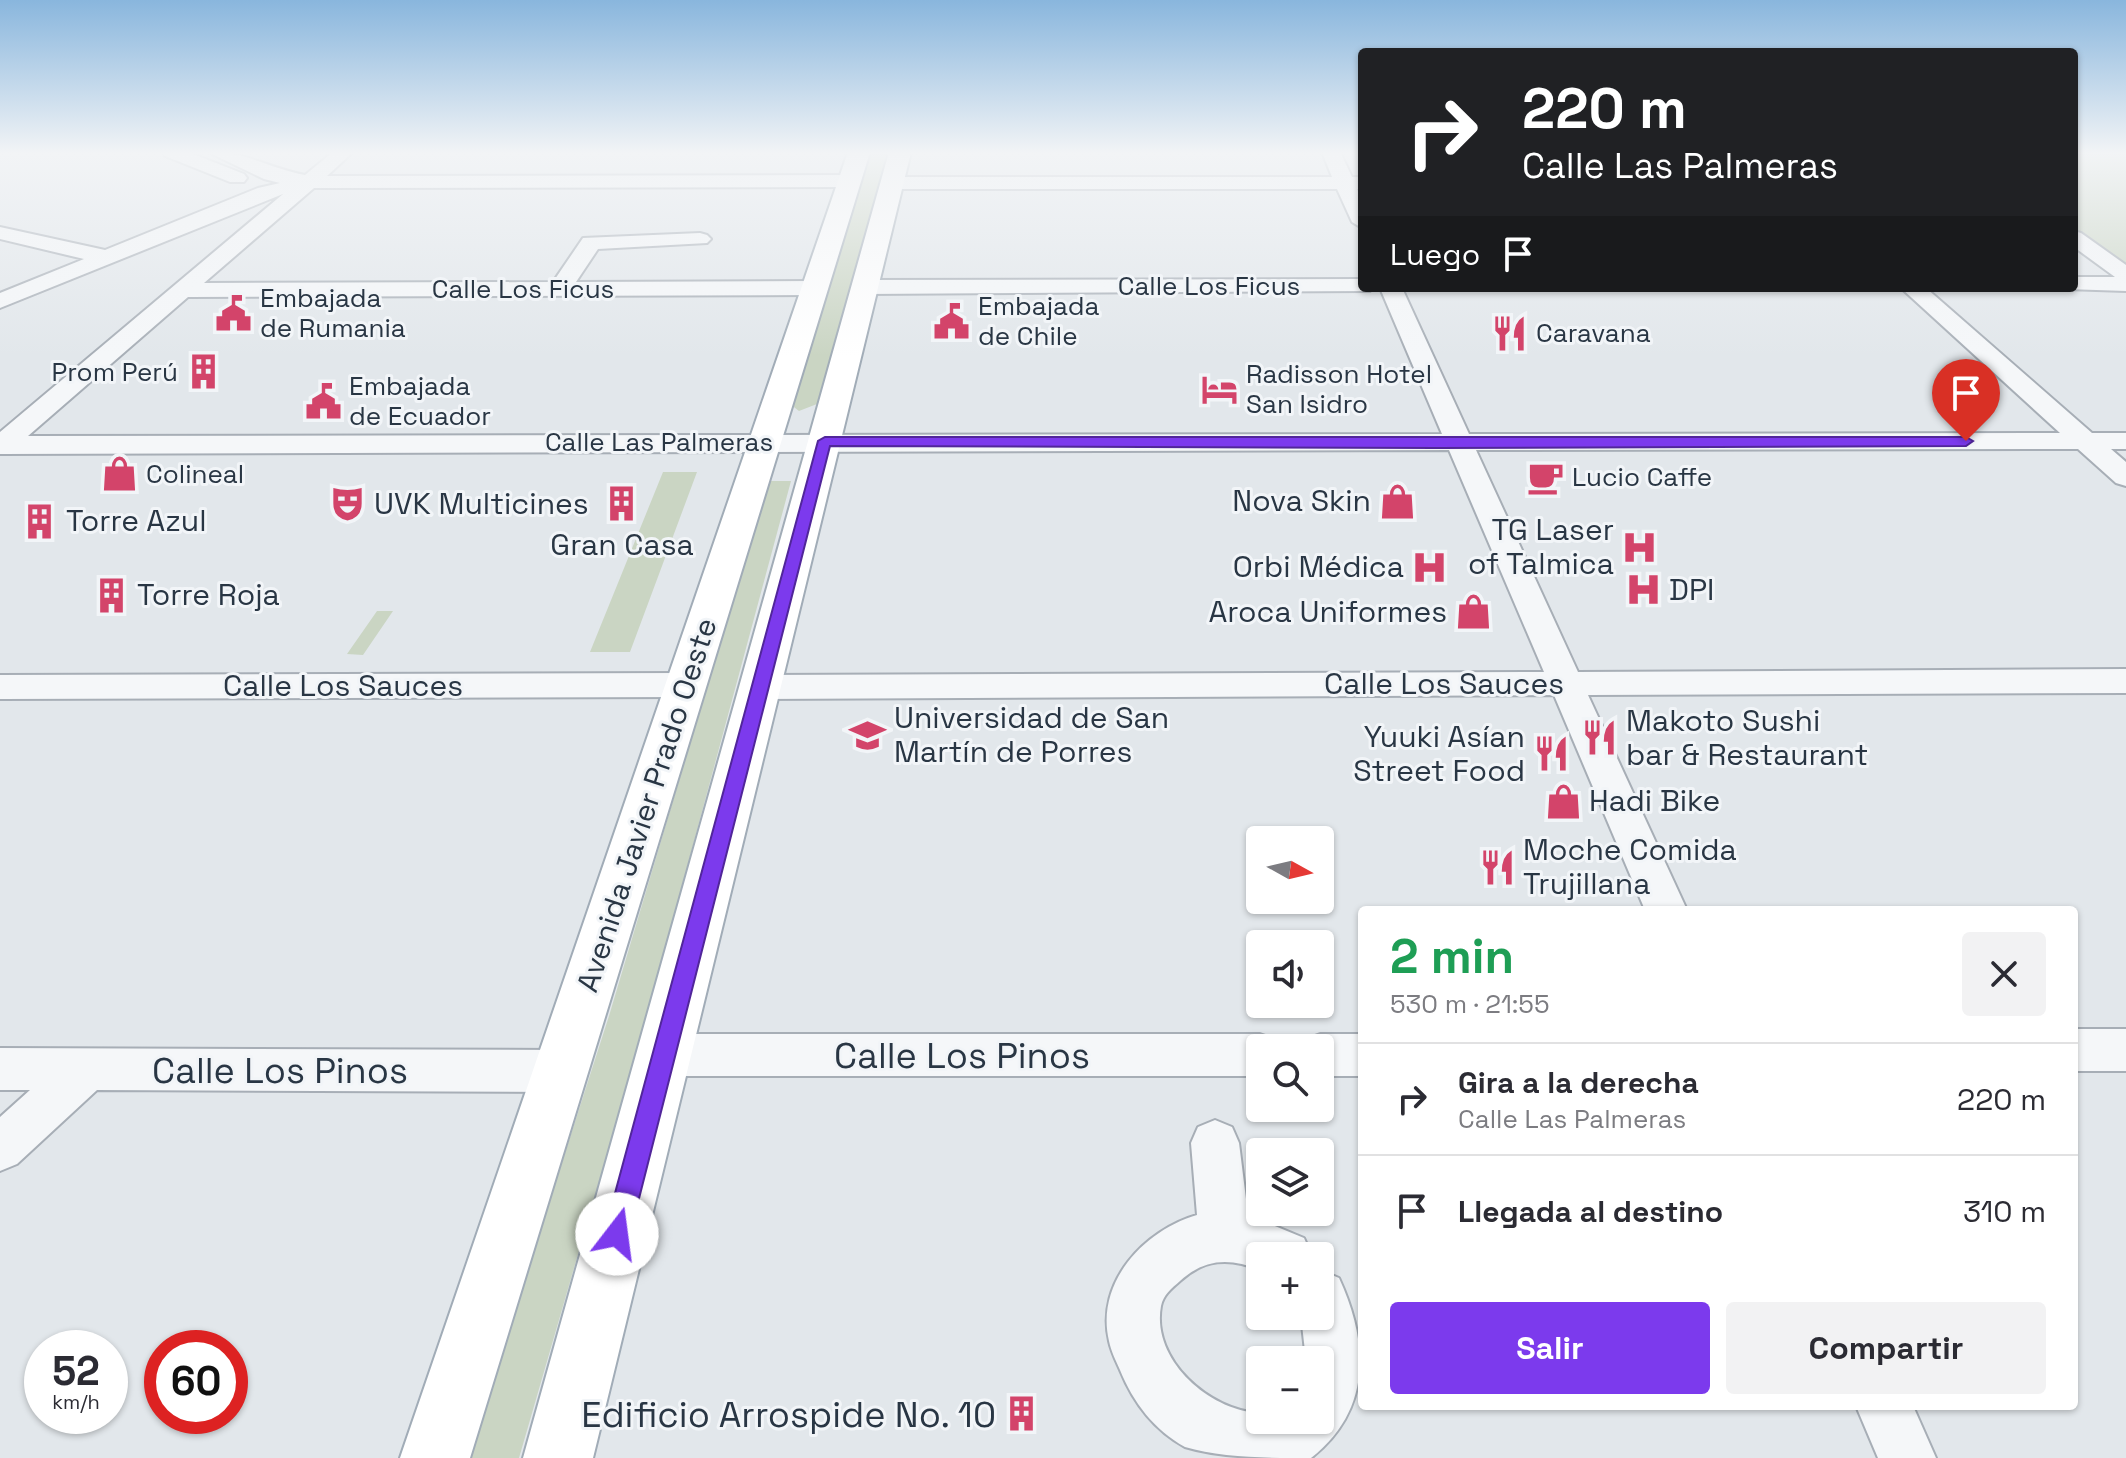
<!DOCTYPE html>
<html lang="es">
<meta charset="utf-8">
<style>
body{margin:0;font-family:"Space Grotesk",sans-serif;background:#f2f2f3;color:#2b2b33;height:100vh;display:flex;flex-direction:column;font-size:30px;white-space:nowrap}
*{box-sizing:border-box;margin:0}
p{font-size:26px;color:#7c7c81}
.icon{flex:none;width:44px;height:44px;fill:none;stroke:currentColor;stroke-width:2;stroke-linecap:round;stroke-linejoin:round}
.map{position:relative;flex:1;overflow:hidden}
.details{position:absolute;left:1358px;top:906px;width:720px;height:504px;display:flex;flex-direction:column;background:#fff;border-radius:8px;box-shadow:0 2px 6px #0004}
.details>*{flex:none}
.top-card{position:absolute;left:1358px;top:48px;width:720px;height:244px;border-radius:8px;box-shadow:0 2px 6px #0004;background:#202124;color:#fff;overflow:hidden}
.needle{width:52px;rotate:98deg}
.fabs{position:absolute;left:1246px;top:826px;display:grid;gap:16px}
.fabs a{display:grid;place-items:center;width:88px;height:88px;border-radius:8px;background:#fff;box-shadow:0 2px 6px #0004;font-size:40px}
.speed{position:absolute;left:24px;top:1330px;display:flex;gap:16px;font-size:40px;font-weight:700;text-align:center}
.speed>*{display:grid;place-content:center;width:104px;height:104px;border-radius:50%;background:#fff;box-shadow:0 2px 6px #0004;line-height:1}
.speed small{font-size:20px;font-weight:400}
.speed .limit{border:12px solid #d22;background:#fff;color:#111}
.pin{position:absolute;display:grid;place-items:center;width:68px;height:68px;color:#fff;margin:-82px -34px;border-radius:50% 50% 50% 0;rotate:-45deg;box-shadow:0 0 8px #0007}
.pin .icon{rotate:45deg}
.me{position:absolute;width:88px;margin:-44px;rotate:15deg;stroke-linejoin:round;filter:drop-shadow(0 0 6px #0008)}
.turn{display:flex;align-items:center;gap:28px;height:168px;padding:0 32px;font-size:36px}
.turn .icon{width:104px;height:104px;stroke-width:2.5}
.turn b{display:block;font-size:56px;line-height:68px}
.then{display:flex;align-items:center;height:76px;padding:0 32px;background:#0003;gap:16px;font-size:30px}
.round{display:grid;place-items:center;flex:none;width:84px;height:84px;border-radius:8px;background:#f2f2f3}
.headline{display:flex;align-items:center;justify-content:space-between;height:136px;padding:0 32px}
h1{font-size:48px;font-weight:800;line-height:60px;color:#1e9e55}
.primary-button{display:flex;gap:16px;margin-top:auto;padding:16px 32px}
.primary-button a{flex:1;height:92px;border-radius:8px;background:#7c3aed;color:#fff;font-size:32px;font-weight:800;line-height:92px;text-align:center}
.primary-button a+a{background:#f2f2f3;color:#2b2b33}
ul{padding:0;list-style:none}
li{display:flex;align-items:center;gap:24px;height:112px;padding:0 32px;border-top:2px solid #e1e1e2}
li div{flex:1}
li b{display:block;font-size:30px}
li em{font-style:normal}
.map>svg:first-child{display:block}
.green{fill:#cad5c3}
.lines{fill:none;stroke-linecap:round;stroke-linejoin:round}
.minor-casing{stroke:#a7aeb6;stroke-width:4}
.major-casing{stroke:#a1acb7;stroke-width:4}
.minor{fill:#f5f7f9;fill-rule:evenodd}
.major{fill:#fff;fill-rule:evenodd}
.route{fill:#7c3aed;stroke:#51269a;stroke-width:2}
.labels{text-anchor:middle;stroke-width:6;stroke-linejoin:round;paint-order:stroke}
.far-street-label{font-size:26px;fill:#293644;stroke:#f2f5f8}
.far-poi-label{font-size:26px;fill:#293644;stroke:#f2f5f8;text-anchor:start}
.poi-label{font-size:30px;fill:#293644;stroke:#f2f5f8;text-anchor:start}
.street-label{font-size:30px;fill:#293644;stroke:#f2f5f8}
.near-street-label{font-size:36px;fill:#293644;stroke:#f2f5f8}
.near-poi-label{font-size:36px;fill:#293644;stroke:#f2f5f8;text-anchor:end}
</style>
<div class="map">
<svg width="2126" height="1458" viewBox="0 0 2126 1458">
<rect width="100%" height="100%" fill="#e2e7eb"/>
<path class="green" d="M 869,152 L 888,152 L 817,404 L 799,411 L 790,404 Z
M 2074,152 L 2126,152 L 2126,272 L 2074,235 Z
M 663,472 L 697,472 L 630,652 L 590,652 Z
M 768,481 L 791,481 L 647,1016 L 519,1458 L 467,1458 L 609,1016 Z
M 377,611 L 393,611 L 363,655 L 347,654 Z"/>
<g class="lines">
<defs>
<path id="minor" d="M 163,152 L 188,152 L 244,174 L 247,178 L 244,182 L 230,182 L 165,156 Z
M 208,152 C 241,150 272,169 305,175 L 333,152 L 353,152 L 327,176 L 850,175 L 860,181 L 850,187 L 314,188 L 204,283 L 553,282 L 583,238 L 700,233 L 707,235 L 711,239 L 707,243 L 598,249 L 576,282 L 815,281 L 823,283 L 826,288 L 823,293 L 815,295 L 188,297 L 28,436 L 1442,434 L 1380,288 L 1402,288 L 1469,434 L 2060,433 L 1901,288 L 1926,288 L 2092,433 L 2126,433 L 2126,449 L 2111,449 L 2126,462 L 2126,486 L 2116,483 L 2078,449 L 1476,450 L 1578,672 L 2126,669 L 2126,693 L 1588,695 L 1687,910 L 1645,910 L 1554,695 L 761,699 L 749,695 L 744,687 L 749,679 L 761,675 L 1544,672 L 1449,450 L 0,454 L 0,432 L 283,194 L 0,308 L 0,293 L 84,259 L 0,239 L 0,227 L 105,250 L 258,188 L 280,183 L 264,179 Z
M 1322,152 L 1340,152 L 1352,177 L 1362,177 L 1362,189 L 1357,189 L 1362,199 L 1362,228 L 1352,222 L 1337,189 L 891,189 L 881,183 L 891,177 L 1332,177 Z
M 2074,231 L 2081,233 L 2126,265 L 2126,291 L 2066,289 L 2074,288 L 2074,277 L 2115,277 L 2074,247 Z
M 1362,279 L 1362,288 L 1372,288 L 1370,291 L 864,294 L 856,292 L 853,287 L 856,282 L 864,280 Z
M 685,673 L 697,677 L 702,685 L 697,693 L 685,697 L 0,699 L 0,675 Z
M 2074,1029 L 2126,1029 L 2126,1071 L 2074,1071 Z
M 664,1034 L 1260,1034 L 1276,1040 L 1280,1048 L 1260,1048 L 1260,1076 L 664,1076 L 648,1070 L 641,1055 L 648,1040 Z
M 1320,1034 L 1362,1034 L 1362,1076 L 1320,1076 L 1320,1048 L 1300,1048 L 1304,1040 Z
M 0,1048 L 560,1050 L 576,1056 L 583,1071 L 576,1086 L 560,1092 L 97,1090 L 17,1164 L 0,1171 L 0,1117 L 30,1090 L 0,1090 Z
M 1215,1120 L 1232,1127 L 1239,1143 L 1248,1215 L 1304,1238 L 1312,1256 L 1260,1256 L 1260,1270 C 1229,1257 1204,1259 1180,1281 C 1172,1288 1163,1295 1161,1306 C 1151,1360 1210,1411 1260,1413 L 1260,1420 L 1320,1420 L 1320,1360 L 1306,1360 L 1301,1316 L 1320,1316 L 1320,1270 L 1339,1278 C 1369,1343 1372,1410 1311,1458 C 1271,1458 1221,1458 1185,1447 C 1154,1430 1133,1402 1120,1370 C 1116,1361 1111,1351 1109,1341 C 1095,1282 1145,1230 1197,1215 L 1191,1143 L 1198,1127 Z
M 1856,1406 L 1913,1406 L 1936,1458 L 1878,1458 Z"/>
<path id="major" d="M 848,152 L 870,152 L 470,1458 L 400,1458 Z
M 889,152 L 911,152 L 593,1458 L 523,1458 Z"/>
</defs>
<use href="#minor" class="minor-casing"/>
<use href="#major" class="major-casing"/>
<use href="#minor" class="minor"/>
<use href="#major" class="major"/>
</g>
<linearGradient id="sky" x2="0" y2="1"><stop stop-color="#89b6dd"/><stop offset="0.43" stop-color="#f2f4f6"/><stop offset="1" stop-color="#f2f4f6" stop-opacity="0"/></linearGradient>
<rect width="2126" height="356" fill="url(#sky)"/>
<path class="route" d="M 825,437 L 1966,437 L 1973,441 L 1966,446 L 1437,448 L 830,446 L 630,1234 L 626,1243 L 617,1247 L 608,1243 L 604,1234 L 818,441 Z"/>
<defs>
<symbol id="civic-bare" viewBox="-9 -9 18 18"><path d="M-.6-6.5H3V-4.5H.6V-3L4-1V1h2V6H-6V1h2V-1L-.6-3ZM-1.2 2.5V6h2.4V2.5Z" fill="#d3446a" stroke="#f2f5f8" stroke-width="2.5" paint-order="stroke"/></symbol>
<symbol id="restaurant-bare" viewBox="-9 -9 18 18"><path d="M-5-6h1v4h1v-4h1v4h1v-4h1v5L-1.5 .5V6h-2V.5L-5-1ZM5-6V6H3V1.5H1.5Q1.5-4 5-6Z" fill="#d3446a" stroke="#f2f5f8" stroke-width="2.5" paint-order="stroke"/></symbol>
<symbol id="building-bare" viewBox="-9 -9 18 18"><path d="M-4-6H4V6H1V3H-1V6H-4ZM-2.5-4.3h1.7v1.8h-1.7ZM.8-4.3h1.7v1.8H.8ZM-2.5-1h1.7V.8h-1.7ZM.8-1h1.7V.8H.8Z" fill="#d3446a" stroke="#f2f5f8" stroke-width="2.5" paint-order="stroke"/></symbol>
<symbol id="hotel-bare" viewBox="-9 -9 18 18"><path d="M-6-4.5h1.5V1H6V5H4.5V3h-9V5H-6ZM-4 0a1.8 1.8 0 1 1 3.6 0ZM.5 0V-2.5h3Q6-2.5 6 0Z" fill="#d3446a" stroke="#f2f5f8" stroke-width="2.5" paint-order="stroke"/></symbol>
<symbol id="shop-bare" viewBox="-9 -9 18 18"><path d="M-5-2.5h2.3a2.7 3.5 0 0 1 5.4 0H5L5.5 6h-11ZM-1.5-2.5h3a1.5 2.3 0 0 0-3 0Z" fill="#d3446a" stroke="#f2f5f8" stroke-width="2.5" paint-order="stroke"/></symbol>
<symbol id="cafe-bare" viewBox="-9 -9 18 18"><path d="M-5.5-4.5H6V0H3Q3 3.5 0 3.5H-2.5Q-5.5 3.5-5.5 0ZM3-3.2v2h1.7v-2ZM-6 4.5H4V6H-6Z" fill="#d3446a" stroke="#f2f5f8" stroke-width="2.5" paint-order="stroke"/></symbol>
<symbol id="theatre-bare" viewBox="-9 -9 18 18"><path d="M-5-5.5Q0-4 5-5.5V0Q5 5 0 6Q-5 5-5 0ZM-3.3-2.5H-1v1.5H-3.3ZM1-2.5H3.3v1.5H1ZM-2.8 1Q0 5.5 2.8 1Z" fill="#d3446a" stroke="#f2f5f8" stroke-width="2.5" paint-order="stroke"/></symbol>
<symbol id="hospital-bare" viewBox="-9 -9 18 18"><path d="M-5-5h3v3.5h4V-5h3V5h-3V1.5h-4V5h-3Z" fill="#d3446a" stroke="#f2f5f8" stroke-width="2.5" paint-order="stroke"/></symbol>
<symbol id="university-bare" viewBox="-9 -9 18 18"><path d="M0-5L7-2L0 1L-7-2ZM-4 1L0 2.5L4 1V4Q0 6-4 4Z" fill="#d3446a" stroke="#f2f5f8" stroke-width="2.5" paint-order="stroke"/></symbol>
</defs>
<g fill-rule="evenodd">
<use href="#civic-bare" x="208" y="288" width="51" height="51"/>
<use href="#civic-bare" x="926" y="296" width="51" height="51"/>
<use href="#restaurant-bare" x="1484" y="308" width="51" height="51"/>
<use href="#building-bare" x="178" y="346" width="51" height="51"/>
<use href="#hotel-bare" x="1194" y="364" width="51" height="51"/>
<use href="#civic-bare" x="298" y="376" width="51" height="51"/>
<use href="#shop-bare" x="94" y="448" width="51" height="51"/>
<use href="#cafe-bare" x="1520" y="452" width="51" height="51"/>
<use href="#shop-bare" x="1372" y="476" width="51" height="51"/>
<use href="#theatre-bare" x="322" y="478" width="51" height="51"/>
<use href="#building-bare" x="596" y="478" width="51" height="51"/>
<use href="#building-bare" x="14" y="496" width="51" height="51"/>
<use href="#hospital-bare" x="1614" y="522" width="51" height="51"/>
<use href="#hospital-bare" x="1404" y="542" width="51" height="51"/>
<use href="#hospital-bare" x="1618" y="564" width="51" height="51"/>
<use href="#building-bare" x="86" y="570" width="51" height="51"/>
<use href="#shop-bare" x="1448" y="586" width="51" height="51"/>
<use href="#university-bare" x="842" y="710" width="51" height="51"/>
<use href="#restaurant-bare" x="1574" y="712" width="51" height="51"/>
<use href="#restaurant-bare" x="1526" y="728" width="51" height="51"/>
<use href="#shop-bare" x="1538" y="776" width="51" height="51"/>
<use href="#restaurant-bare" x="1472" y="842" width="51" height="51"/>
<use href="#building-bare" x="996" y="1388" width="51" height="51"/>
</g>
<g class="labels">
<g class="far-street-label">
<text x="1209" y="295">Calle Los Ficus</text>
<text x="523" y="298">Calle Los Ficus</text>
<text x="659" y="451">Calle Las Palmeras</text>
</g>
<g class="far-poi-label">
<text x="260" y="307">Embajada<tspan x="260" dy="30">de Rumania</tspan></text>
<text x="978" y="315">Embajada<tspan x="978" dy="30">de Chile</tspan></text>
<text x="1536" y="342">Caravana</text>
<text x="178" y="381" text-anchor="end">Prom Perú</text>
<text x="1246" y="383">Radisson Hotel<tspan x="1246" dy="30">San Isidro</tspan></text>
<text x="349" y="395">Embajada<tspan x="349" dy="30">de Ecuador</tspan></text>
<text x="146" y="483">Colineal</text>
<text x="1572" y="486">Lucio Caffe</text>
</g>
<g class="poi-label">
<text x="1371" y="511" text-anchor="end">Nova Skin</text>
<text x="374" y="514">UVK Multicines</text>
<text x="66" y="531">Torre Azul</text>
<text x="1614" y="540" text-anchor="end">TG Laser<tspan x="1614" dy="34">of Talmica</tspan></text>
<text x="622" y="555" text-anchor="middle">Gran Casa</text>
<text x="1404" y="577" text-anchor="end">Orbi Médica</text>
<text x="1669" y="600">DPI</text>
<text x="137" y="605">Torre Roja</text>
<text x="1447" y="622" text-anchor="end">Aroca Uniformes</text>
<text x="894" y="728">Universidad de San<tspan x="894" dy="34">Martín de Porres</tspan></text>
<text x="1626" y="731">Makoto Sushi<tspan x="1626" dy="34">bar &amp; Restaurant</tspan></text>
<text x="1525" y="747" text-anchor="end">Yuuki Asían<tspan x="1525" dy="34">Street Food</tspan></text>
<text x="1589" y="811">Hadi Bike</text>
<text x="1523" y="860">Moche Comida<tspan x="1523" dy="34">Trujillana</tspan></text>
</g>
<g class="street-label">
<text x="1444" y="694">Calle Los Sauces</text>
<text x="343" y="696">Calle Los Sauces</text>
<text transform="translate(647 805) rotate(-72)" y="10">Avenida Javier Prado Oeste</text>
</g>
<g class="near-street-label">
<text x="962" y="1068">Calle Los Pinos</text>
<text x="280" y="1083">Calle Los Pinos</text>
</g>
<g class="near-poi-label">
<text x="996" y="1427">Edificio Arrospide No. 10</text>
</g>
</g>
</svg>
<div class="fabs">
<a><svg class="needle" viewBox="-14 -14 28 28"><path d="M0-13l5 13h-10z" fill="#e53935"/><path d="M0 13l5-13h-10z" fill="#7c7c81"/></svg></a>
<a><svg class="icon" aria-label="sound" viewBox="0 0 24 24"><path d="M4 9h4l5-4v14l-5-4H4zM17 9q2 3 0 6"/></svg></a>
<a><svg class="icon" aria-label="search" viewBox="0 0 24 24"><circle cx="10" cy="10" r="6"/><path d="M15 15l6 6"/></svg></a>
<a><svg class="icon" aria-label="layers" viewBox="0 0 24 24"><path d="M12 4l9 5-9 5-9-5zM3 14l9 5 9-5"/></svg></a>
<a>+</a>
<a>−</a>
</div>
<div class="speed"><div>52<small>km/h</small></div><div class="limit">60</div></div>
<div class="pin" style="left:1966px;top:441px;background:#d93025"><svg class="icon" aria-label="arrive" viewBox="0 0 24 24"><path d="M6 21V4h12l-3 4 3 4H6"/></svg></div>
<svg class="me" style="left:617px;top:1234px" viewBox="-20 -20 40 40"><circle r="19" fill="#fff"/><path d="M0-13L10 11 0 6-10 11z" fill="#7c3aed"/></svg>
<div class="top-card">
<div class="turn"><svg class="icon" aria-label="right" viewBox="0 0 24 24"><path d="M7 20v-9h11M14 6l5 5-5 5"/></svg><div><b>220 m</b>Calle Las Palmeras</div></div>
<div class="then">Luego<svg class="icon" aria-label="arrive" viewBox="0 0 24 24"><path d="M6 21V4h12l-3 4 3 4H6"/></svg></div>
</div>
<section class="details">
<div class="headline"><div><h1>2 min</h1><p>530 m · 21:55</p></div><a class="round"><svg class="icon" aria-label="close" viewBox="0 0 24 24"><path d="M6 6l12 12M18 6L6 18"/></svg></a></div>
<ul>
<li><svg class="icon" aria-label="right" viewBox="0 0 24 24"><path d="M7 20v-9h11M14 6l5 5-5 5"/></svg><div><b>Gira a la derecha</b><p>Calle Las Palmeras</p></div><em>220 m</em></li>
<li><svg class="icon" aria-label="arrive" viewBox="0 0 24 24"><path d="M6 21V4h12l-3 4 3 4H6"/></svg><div><b>Llegada al destino</b></div><em>310 m</em></li>
</ul>
<div class="primary-button"><a>Salir</a><a>Compartir</a></div>
</section>
</div>
